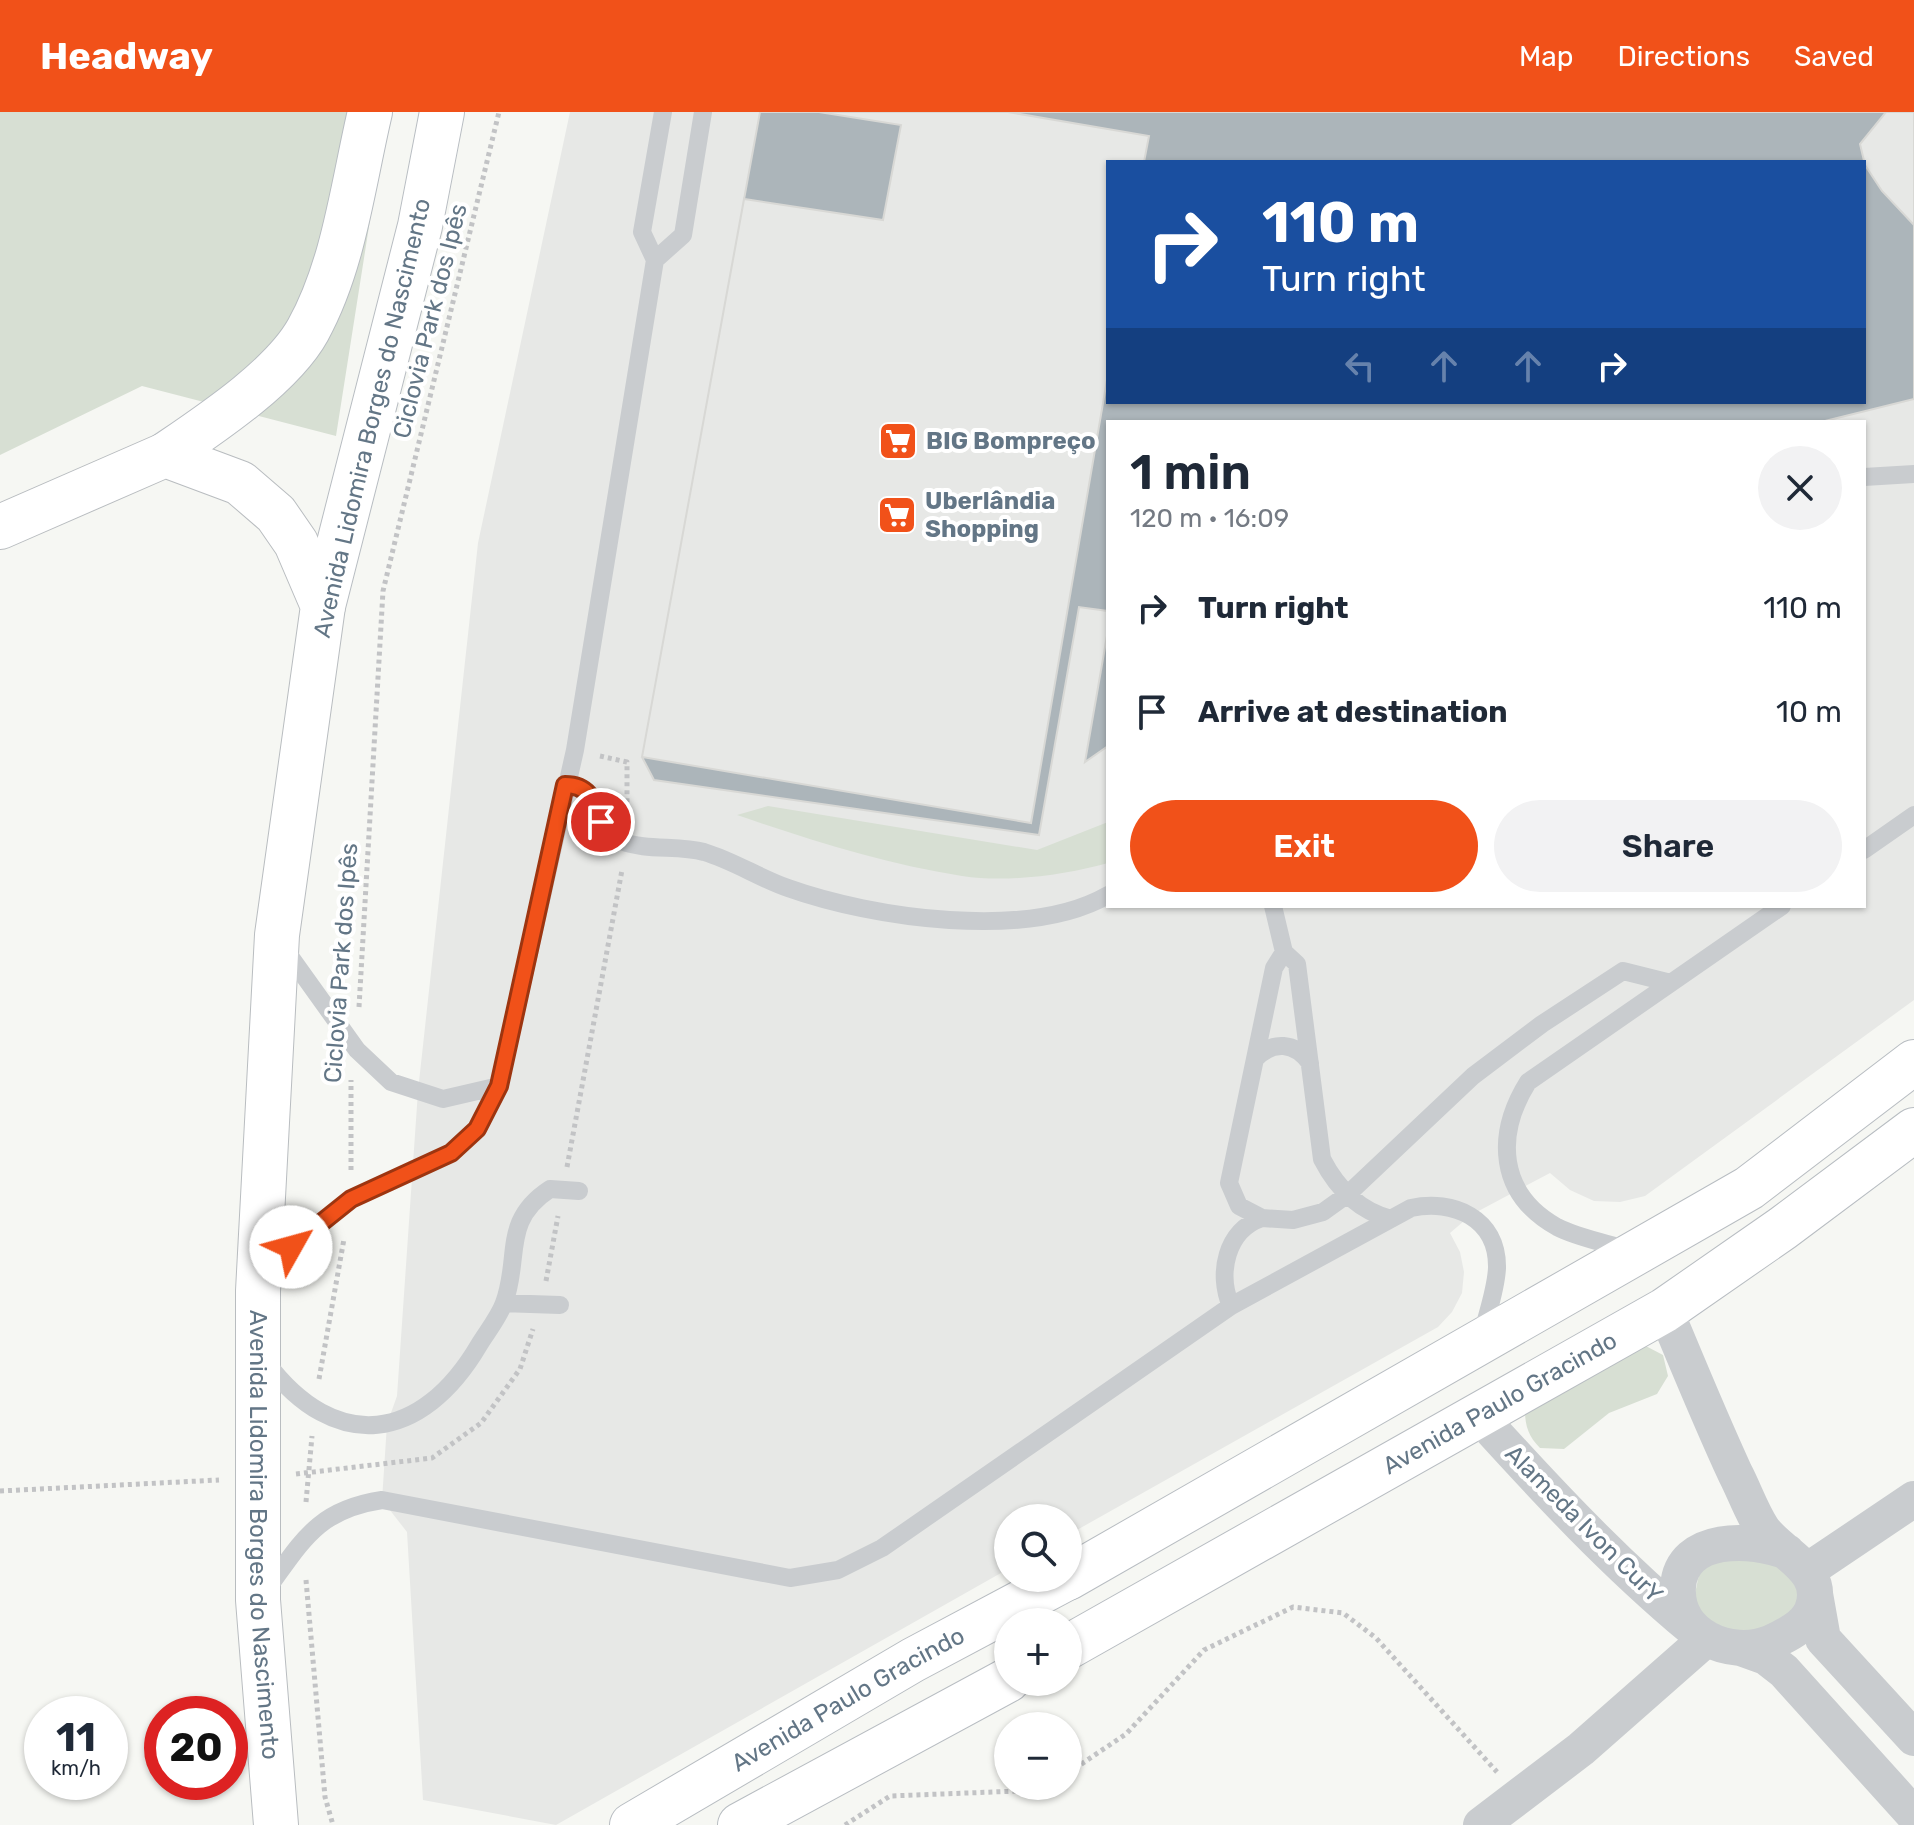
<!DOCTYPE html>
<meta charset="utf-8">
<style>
body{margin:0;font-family:Rubik,sans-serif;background:#f2f2f3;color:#1f2937;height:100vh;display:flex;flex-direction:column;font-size:30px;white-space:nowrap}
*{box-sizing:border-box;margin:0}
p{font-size:26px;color:#747a83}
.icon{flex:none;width:44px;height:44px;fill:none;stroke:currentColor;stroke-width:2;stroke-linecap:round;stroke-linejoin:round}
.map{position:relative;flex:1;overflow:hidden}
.details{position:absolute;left:1106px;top:308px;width:760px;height:488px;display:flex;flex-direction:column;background:#fff;border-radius:0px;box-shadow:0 2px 6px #0004}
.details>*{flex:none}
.banner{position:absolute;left:1106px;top:48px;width:760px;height:244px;border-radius:0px;box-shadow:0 2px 6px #0004;background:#1a4fa0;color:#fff;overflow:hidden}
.buttons{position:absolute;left:994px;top:1392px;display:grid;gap:16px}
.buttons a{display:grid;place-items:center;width:88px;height:88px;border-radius:50%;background:#fff;box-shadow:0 2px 6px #0004;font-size:40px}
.speed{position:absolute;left:24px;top:1584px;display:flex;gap:16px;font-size:40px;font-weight:700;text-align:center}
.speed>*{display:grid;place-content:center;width:104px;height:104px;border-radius:50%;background:#fff;box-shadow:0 2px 6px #0004;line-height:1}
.speed small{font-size:20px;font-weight:400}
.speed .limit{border:12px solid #d22;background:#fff;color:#111}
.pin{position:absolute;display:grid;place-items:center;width:68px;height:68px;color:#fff;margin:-34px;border:4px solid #fff;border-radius:50%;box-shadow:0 2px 8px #0007}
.me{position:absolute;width:88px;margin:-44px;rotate:52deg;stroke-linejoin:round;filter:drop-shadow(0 0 6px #0008)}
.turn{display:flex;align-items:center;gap:28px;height:168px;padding:0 24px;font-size:36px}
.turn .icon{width:104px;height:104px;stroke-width:2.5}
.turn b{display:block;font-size:56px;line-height:68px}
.lanes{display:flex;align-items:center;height:76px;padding:0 24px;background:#0003;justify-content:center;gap:40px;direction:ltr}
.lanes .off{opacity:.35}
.round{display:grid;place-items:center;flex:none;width:84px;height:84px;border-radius:42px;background:#f2f2f3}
.summary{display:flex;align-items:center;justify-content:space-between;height:136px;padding:0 24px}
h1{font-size:48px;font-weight:600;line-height:60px}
.action{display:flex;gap:16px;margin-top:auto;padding:16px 24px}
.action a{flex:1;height:92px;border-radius:48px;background:#f15119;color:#fff;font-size:32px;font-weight:600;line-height:92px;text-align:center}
.action a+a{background:#f2f2f3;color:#1f2937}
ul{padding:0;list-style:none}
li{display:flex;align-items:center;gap:24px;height:104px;padding:0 24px}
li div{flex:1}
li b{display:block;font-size:30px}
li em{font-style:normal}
header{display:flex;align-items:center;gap:48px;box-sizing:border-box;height:112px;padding:0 40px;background:#f15119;color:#fff}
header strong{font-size:38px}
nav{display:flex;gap:44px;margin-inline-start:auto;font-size:28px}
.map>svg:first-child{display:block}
.built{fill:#e7e8e6;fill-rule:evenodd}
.green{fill:#d7dfd3}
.building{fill:#acb5ba;stroke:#d8d8d5;stroke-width:2;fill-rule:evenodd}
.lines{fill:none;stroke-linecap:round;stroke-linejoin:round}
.secondary-casing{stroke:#b8bdc2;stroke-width:46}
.primary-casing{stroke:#b9bdc0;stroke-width:46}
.path{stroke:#c2c3c5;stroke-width:5;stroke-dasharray:4 4;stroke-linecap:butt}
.lane{stroke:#c9cccf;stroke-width:18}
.street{stroke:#c9cccf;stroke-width:36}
.secondary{stroke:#fff;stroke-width:44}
.primary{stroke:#fff;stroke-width:44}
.route-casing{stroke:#9d3510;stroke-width:20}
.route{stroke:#f15119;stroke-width:14}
.labels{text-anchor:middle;stroke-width:8;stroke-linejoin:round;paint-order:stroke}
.street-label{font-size:24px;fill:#637686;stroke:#fff}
.poi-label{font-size:24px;font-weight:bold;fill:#637686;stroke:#fff;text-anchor:start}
</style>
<header>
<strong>Headway</strong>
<nav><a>Map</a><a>Directions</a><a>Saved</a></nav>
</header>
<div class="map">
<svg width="1914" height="1713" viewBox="0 0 1914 1713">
<rect width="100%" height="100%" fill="#f6f7f3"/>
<path class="built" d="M 570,0 L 1914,0 L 1914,888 L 1645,1084 L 1620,1090 L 1594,1089 L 1570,1078 L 1550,1061 L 1471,1103 L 1450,1121 L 1460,1140 L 1464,1160 L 1462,1181 L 1452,1200 L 1438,1215 L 1068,1423 L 1068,1406 L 1008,1406 L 1008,1457 L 556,1713 L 423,1688 L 407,1420 L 382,1388 L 387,1312 L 397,1284 L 418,979 L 478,431 ZM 1108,50 L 1864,50 L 1864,290 L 1108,290 ZM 1108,310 L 1864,310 L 1864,794 L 1108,794 Z"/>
<path class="green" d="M 0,0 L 387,0 L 336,324 L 142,274 L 0,343 Z
M 768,694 L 1037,738 L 1108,710 L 1108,751 C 1065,763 1007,771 962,764 C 886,752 810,728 737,703 Z
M 1640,1231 L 1663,1243 L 1668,1264 L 1657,1282 L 1609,1301 L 1564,1337 L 1540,1336 C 1529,1325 1525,1314 1525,1299 Z
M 1748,1444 L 1787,1458 L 1801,1480 C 1790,1540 1687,1525 1696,1477 C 1698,1469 1698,1460 1705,1454 C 1715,1447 1736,1446 1748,1444 Z"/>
<path class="building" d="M 760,0 L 1914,0 L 1914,287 L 1821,310 L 1108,310 L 1108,499 L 1079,495 L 1039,723 L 654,668 L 642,645 ZM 1108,50 L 1864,50 L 1864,290 L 1108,290 Z
M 819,0 L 1008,0 L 1149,24 L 1144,50 L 1108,50 L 1108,262 L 1031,711 L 642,645 L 744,87 L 883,108 L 901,13 Z
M 1886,0 L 1914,0 L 1914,113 L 1882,79 L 1865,53 L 1860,32 Z
M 1108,518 L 1108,634 L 1085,650 Z"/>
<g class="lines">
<defs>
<g id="secondary">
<path d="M 165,343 C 209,313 282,265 308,218 C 344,153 353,72 370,0"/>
<path d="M 323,494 L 420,114 L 442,0"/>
<path d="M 1068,1466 L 1749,1076 L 1914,950"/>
<path id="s1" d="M 1068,1535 L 1665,1198 L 1783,1116 L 1914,1018"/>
<path id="s2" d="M 632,1713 L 913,1548 L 1067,1466"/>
<path d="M 740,1713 L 1008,1568"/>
</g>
<g id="primary">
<path id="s3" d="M 0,415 L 165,343 L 240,371 L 276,402 L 296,431 L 323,494 L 277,823 L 258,1179 L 258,1488 L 276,1713"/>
</g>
</defs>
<use href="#secondary" class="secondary-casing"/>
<use href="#primary" class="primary-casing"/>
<path class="path" d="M 600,644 L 627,650 L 627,696
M 359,895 L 383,479 L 499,0
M 567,1055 L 622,758
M 351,1058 L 351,968
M 546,1169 L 558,1104
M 319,1267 L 344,1127
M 296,1362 L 432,1346 L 481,1311 L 520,1257 L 533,1217
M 0,1379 L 219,1368
M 306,1390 L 312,1324
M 306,1468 L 325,1685 L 333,1713
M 1068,1661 L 1126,1622 L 1204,1538 L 1293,1495 L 1343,1501 L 1376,1526 L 1497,1660
M 845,1713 L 890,1684 L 1044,1678 L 1049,1674"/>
<path class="lane" d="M 655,148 L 683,123 L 703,0
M 1864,365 L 1914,362
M 565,673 C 603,673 591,716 621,729 C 646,739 678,733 704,740 C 734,749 759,766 788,776 C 872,806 1028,829 1108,783
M 1864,738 L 1914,703
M 1273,794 L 1284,840 L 1297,852 L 1322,1047 C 1337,1076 1359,1099 1391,1107
M 284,836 L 357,938 L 391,970 L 443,987 L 499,974
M 1284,840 L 1274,856 L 1229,1071 L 1239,1094 L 1262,1106 L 1293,1108 L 1323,1100 L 1348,1082 L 1473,964 L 1542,912 L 1623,859 L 1671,871
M 1255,947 C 1273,928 1295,930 1310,951
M 1629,1138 C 1607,1131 1578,1126 1557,1115 C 1498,1082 1495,1023 1528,970 L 1782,794
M 267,1168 L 291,1135 L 351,1087 L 451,1041 L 477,1017 L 499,974 L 575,638 L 655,148 L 642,120 L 663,0
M 504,1191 L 560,1193
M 1231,1194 C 1217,1162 1226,1118 1262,1106
M 266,1250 C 336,1343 422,1330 479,1233 C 487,1220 499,1205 504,1191 C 521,1145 501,1109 550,1077 L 579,1079
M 265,1480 C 302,1430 316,1398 382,1388 L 790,1466 L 838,1458 L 882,1436 L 1231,1194 L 1411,1096 C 1453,1087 1498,1106 1497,1156 C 1496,1178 1487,1202 1482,1223"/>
<path class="street" d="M 1665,1198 C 1688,1253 1710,1307 1735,1361 C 1744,1378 1751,1399 1762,1416 C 1779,1442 1828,1457 1812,1498 C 1805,1515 1785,1524 1770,1531 C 1730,1547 1675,1523 1678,1475 C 1681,1422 1753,1426 1787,1440
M 1479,1304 C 1547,1379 1614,1451 1692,1516
M 1807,1459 L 1914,1387
M 1815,1482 L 1823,1527 L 1914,1626
M 1741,1536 L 1766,1545 L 1784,1559 L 1914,1703
M 1481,1713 L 1581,1637 L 1706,1527"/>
<use href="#secondary" class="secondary"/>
<use href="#primary" class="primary"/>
</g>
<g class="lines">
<defs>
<path id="route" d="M 291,1135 L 351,1087 L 451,1041 L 477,1017 L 499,974 L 565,673 C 590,673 594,690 601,710"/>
</defs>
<use href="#route" class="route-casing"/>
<use href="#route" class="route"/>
</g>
<defs>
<symbol id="supermarket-square" viewBox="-11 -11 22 22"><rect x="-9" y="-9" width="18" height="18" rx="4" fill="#f15119" stroke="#fff"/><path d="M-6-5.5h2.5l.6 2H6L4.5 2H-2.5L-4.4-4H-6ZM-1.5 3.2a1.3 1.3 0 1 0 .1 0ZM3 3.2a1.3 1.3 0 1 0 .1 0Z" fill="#fff"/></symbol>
</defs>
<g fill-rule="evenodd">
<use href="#supermarket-square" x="876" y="307" width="44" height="44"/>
<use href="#supermarket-square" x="875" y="381" width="44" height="44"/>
</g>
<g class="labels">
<g class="street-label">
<text transform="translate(430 209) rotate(-76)" y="8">Ciclovia Park dos Ipês</text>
<text transform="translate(372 306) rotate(-77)" y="8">Avenida Lidomira Borges do Nascimento</text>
<text transform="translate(341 851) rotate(-86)" y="8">Ciclovia Park dos Ipês</text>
<text dy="8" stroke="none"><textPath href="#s1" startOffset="496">Avenida Paulo Gracindo</textPath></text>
<text transform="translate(1584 1412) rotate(45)" y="8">Alameda Ivon CurY</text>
<text dy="8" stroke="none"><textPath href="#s3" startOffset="1344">Avenida Lidomira Borges do Nascimento</textPath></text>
<text dy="8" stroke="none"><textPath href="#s2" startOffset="250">Avenida Paulo Gracindo</textPath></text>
</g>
<g class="poi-label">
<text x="926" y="337">BIG Bompreço</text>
<text x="925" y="397">Uberlândia<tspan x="925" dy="28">Shopping</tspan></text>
</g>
</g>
</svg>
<div class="buttons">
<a><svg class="icon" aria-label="search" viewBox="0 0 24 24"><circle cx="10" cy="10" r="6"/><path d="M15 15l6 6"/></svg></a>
<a>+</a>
<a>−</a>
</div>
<div class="speed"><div>11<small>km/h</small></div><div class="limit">20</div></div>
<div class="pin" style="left:601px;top:710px;background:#d93025"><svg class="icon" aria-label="arrive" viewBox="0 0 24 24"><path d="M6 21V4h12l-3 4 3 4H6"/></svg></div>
<svg class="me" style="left:291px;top:1135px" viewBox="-20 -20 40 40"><circle r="19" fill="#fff"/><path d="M0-13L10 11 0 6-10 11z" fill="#f15119"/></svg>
<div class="banner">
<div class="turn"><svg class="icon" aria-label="right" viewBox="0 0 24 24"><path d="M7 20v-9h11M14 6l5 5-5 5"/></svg><div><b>110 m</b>Turn right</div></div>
<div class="lanes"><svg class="icon off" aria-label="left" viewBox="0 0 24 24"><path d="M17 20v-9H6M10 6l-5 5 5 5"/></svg><svg class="icon off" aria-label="ahead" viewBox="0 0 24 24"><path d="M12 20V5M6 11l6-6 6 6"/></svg><svg class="icon off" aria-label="ahead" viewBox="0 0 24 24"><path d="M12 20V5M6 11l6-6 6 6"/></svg><svg class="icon" aria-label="right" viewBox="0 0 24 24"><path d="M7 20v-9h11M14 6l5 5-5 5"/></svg></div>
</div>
<section class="details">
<div class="summary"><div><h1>1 min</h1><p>120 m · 16:09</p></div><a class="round"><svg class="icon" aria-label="close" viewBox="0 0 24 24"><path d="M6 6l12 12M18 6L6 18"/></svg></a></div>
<ul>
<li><svg class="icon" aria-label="right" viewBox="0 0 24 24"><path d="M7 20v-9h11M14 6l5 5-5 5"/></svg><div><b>Turn right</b></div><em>110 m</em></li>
<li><svg class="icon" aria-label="arrive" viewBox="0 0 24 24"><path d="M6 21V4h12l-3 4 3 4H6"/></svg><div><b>Arrive at destination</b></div><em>10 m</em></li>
</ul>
<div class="action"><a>Exit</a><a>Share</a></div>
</section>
</div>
